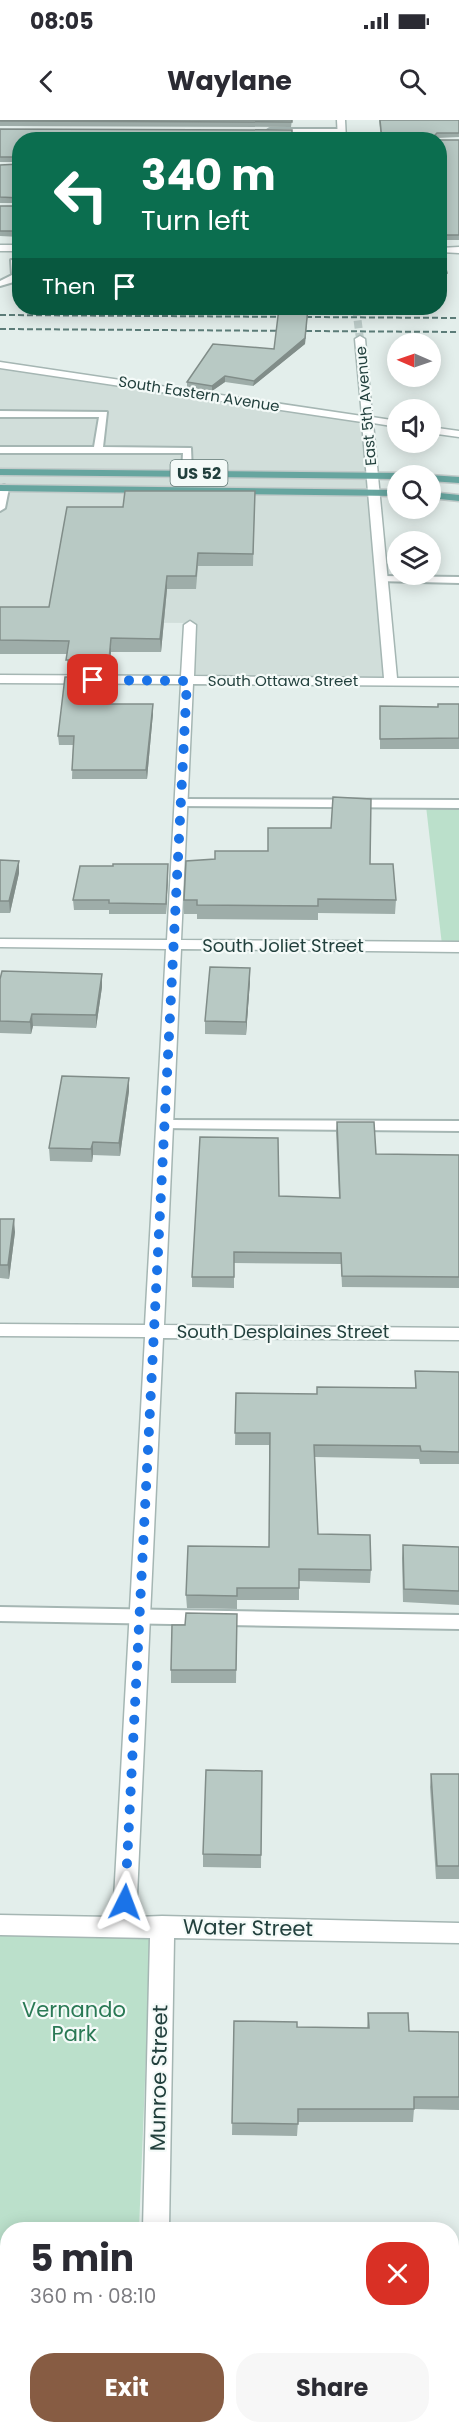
<!DOCTYPE html>
<meta charset="utf-8">
<style>
body{margin:0;font-family:Poppins,sans-serif;background:#f7f7f7;color:#2b2b33;height:100vh;display:flex;flex-direction:column;font-size:22px;white-space:nowrap}
*{box-sizing:border-box;margin:0}
p{font-size:20px;color:#7c7c81}
.icon{flex:none;width:33px;height:33px;fill:none;stroke:currentColor;stroke-width:2;stroke-linecap:round;stroke-linejoin:round}
.map{position:relative;flex:1;overflow:hidden}
.panel{position:absolute;left:0px;top:2102px;width:459px;height:212px;display:flex;flex-direction:column;background:#fff;border-radius:24px 24px 0 0;box-shadow:0 3px 15px #0003}
.panel>*{flex:none}
.hud{position:absolute;left:12px;top:12px;width:435px;height:183px;border-radius:24px;box-shadow:0 3px 15px #0003;background:#0b6e4f;color:#fff;overflow:hidden}
.needle{width:39px;rotate:272deg}
.fabs{position:absolute;left:387px;top:213px;display:grid;gap:12px}
.fabs a{display:grid;place-items:center;width:54px;height:54px;border-radius:50%;background:#fff;box-shadow:0 3px 15px #0003;font-size:30px}
.pin{position:absolute;display:grid;place-items:center;width:51px;height:51px;color:#fff;margin:-26px;border-radius:12px;box-shadow:0 3px 9px #0006}
.me{position:absolute;width:66px;margin:-33px;rotate:3deg;stroke-linejoin:round;filter:drop-shadow(0 0 4px #0008)}
.turn{display:flex;align-items:center;gap:21px;height:126px;padding:0 30px;font-size:27px}
.turn .icon{width:78px;height:78px;stroke-width:2.5}
.turn b{display:block;font-size:42px;line-height:51px}
.then{display:flex;align-items:center;height:57px;padding:0 30px;background:#0003;gap:12px;font-size:22px}
.round{display:grid;place-items:center;flex:none;width:63px;height:63px;border-radius:24px;background:#f7f7f7}
.overview{display:flex;align-items:center;justify-content:space-between;height:102px;padding:0 30px}
h1{font-size:36px;font-weight:700;line-height:45px}
.action{display:flex;gap:12px;margin-top:auto;padding:12px 30px}
.action a{flex:1;height:69px;border-radius:24px;background:#875c43;color:#fff;font-size:24px;font-weight:700;line-height:69px;text-align:center}
.action a+a{background:#f7f7f7;color:#2b2b33}
.status{display:flex;justify-content:space-between;align-items:center;height:42px;padding:0 30px;background:#fff;direction:ltr}
.status svg{height:16px;fill:currentColor}
header{display:flex;justify-content:space-between;align-items:center;height:78px;padding:0 30px;background:#fff;font-size:27px;font-weight:700}
.map>svg:first-child{display:block}
.built{fill:#d1deda}
.green{fill:#bbe0cb}
.lines{fill:none;stroke-linecap:round;stroke-linejoin:round}
.minor-tunnel{stroke:#bccbc8;stroke-width:8;stroke-dasharray:8 4.5;stroke-linecap:butt}
.service-casing{stroke:#a5b6b3;stroke-width:4}
.minor-casing{stroke:#a5b6b3;stroke-width:3}
.primary-casing{stroke:#c1cac9;stroke-width:3}
.service{fill:#fff;fill-rule:evenodd}
.minor{fill:#fff;fill-rule:evenodd}
.primary{fill:#66a59f;fill-rule:evenodd}
.rail{stroke:#5c7c78;stroke-width:2;stroke-dasharray:6 3;stroke-linecap:butt}
.wall{fill:#9eada9}
.shaded-wall{fill:#818d89}
.building{fill:#b8c9c4;stroke:#818d89;stroke-width:1.5}
.route{stroke:#1a73e8;stroke-width:10;stroke-dasharray:0 18}
.labels{text-anchor:middle;stroke-width:4.5;stroke-linejoin:round;paint-order:stroke}
.far-street-label{font-size:15px;fill:#22403d;stroke:#f4faf8}
.shield{fill:#f4faf8;stroke:#617875;stroke-width:1.5}
.shield-label{font-size:16px;font-weight:bold;fill:#22403d}
.street-label{font-size:18px;fill:#22403d;stroke:#f4faf8}
.near-street-label{font-size:21px;fill:#22403d;stroke:#f4faf8}
.near-park-label{font-size:21px;fill:#2a7955;stroke:#f4faf8}
</style>
<div class="status"><b>08:05</b><svg viewBox="0 0 49 12"><path d="M0 12V9h3v3zM5 12V6h3v6zM10 12V3h3v9zM15 12V0h3v12zM26 1h20v11H26zM47 4h2v5h-2z"/></svg></div>
<header><svg class="icon" aria-label="back" viewBox="0 0 24 24"><path d="M15 5l-7 7 7 7"/></svg>Waylane<svg class="icon" aria-label="search" viewBox="0 0 24 24"><circle cx="10" cy="10" r="6"/><path d="M15 15l6 6"/></svg></header>
<div class="map">
<svg width="459" height="2312" viewBox="0 0 459 2312">
<rect width="100%" height="100%" fill="#e3eeeb"/>
<path class="built" d="M 0,247 L 361,301 L 385,557 L 193,558 L 194,503 L 32,502 L 0,494 Z"/>
<path class="green" d="M 426,686 L 459,686 L 459,825 L 442,825 Z
M 0,1810 L 151,1812 L 139,2109 L 8,2109 L 8,2306 L 131,2306 L 131,2312 L 0,2312 Z"/>
<g class="lines">
<path class="minor-tunnel" d="M 356,188 L 360,219"/>
<defs>
<path id="service" d="M 342,9 L 344,12 L 270,13 L 267,11 L 270,9 Z
M 11,140 L 18,142 L 20,156 L 17,161 L 0,166 L 0,161 L 12,155 Z
M 0,291 L 107,292 L 103,327 L 191,328 L 192,353 L 187,356 L 182,353 L 183,333 L 0,333 L 0,327 L 94,327 L 99,297 L 0,297 Z
M 4,365 L 9,368 L 5,388 L 0,391 L 0,367 Z
M 381,456 L 459,457 L 459,463 L 377,461 L 377,457 Z
M 181,679 L 459,680 L 459,688 L 177,686 L 175,683 L 177,680 Z
M 165,1000 L 459,1001 L 459,1011 L 160,1008 L 157,1005 L 160,1002 Z
M 0,1487 L 459,1495 L 459,1509 L 0,1501 Z"/>
<path id="minor" d="M 337,0 L 345,0 L 346,20 L 338,20 Z
M 0,125 L 20,125 L 20,131 L 0,131 Z
M 459,127 L 459,133 L 440,132 L 440,128 Z
M 360,216 L 365,219 L 372,297 L 398,301 L 398,307 L 373,303 L 397,558 L 459,558 L 459,566 L 193,564 L 181,820 L 459,822 L 459,832 L 181,829 L 164,1205 L 459,1208 L 459,1220 L 163,1218 L 136,1797 L 162,1796 L 459,1803 L 459,1823 L 174,1818 L 169,2109 L 143,2109 L 150,1818 L 0,1815 L 0,1795 L 113,1797 L 145,1217 L 0,1216 L 0,1204 L 145,1205 L 166,829 L 0,827 L 0,819 L 167,820 L 181,564 L 0,563 L 0,555 L 181,556 L 184,505 L 190,501 L 196,505 L 194,556 L 384,558 L 362,302 L 0,248 L 0,242 L 362,296 L 355,219 Z
M 430,307 L 459,311 L 459,317 L 430,313 Z
M 138,2306 L 166,2306 L 166,2312 L 138,2312 Z"/>
<path id="primary" d="M 0,349 L 398,353 L 403,356 L 398,356 L 398,359 L 0,355 Z
M 430,355 L 459,357 L 459,363 L 430,361 L 430,356 L 427,356 Z
M 0,365 L 398,370 L 398,376 L 0,371 Z
M 430,372 L 459,375 L 459,381 L 430,378 Z"/>
</defs>
<use href="#service" class="service-casing"/>
<use href="#minor" class="minor-casing"/>
<use href="#primary" class="primary-casing"/>
<use href="#service" class="service"/>
<use href="#minor" class="minor"/>
<use href="#primary" class="primary"/>
<path class="rail" d="M 0,195 L 459,198
M 0,209 L 459,212"/>
</g>
<path class="wall" d="M 0,0 L 292,0 L 291,7 L 0,6 Z
M 379,0 L 459,0 L 459,17 L 437,18 L 439,20 L 381,20 Z
M 0,9 L 20,20 L 20,42 L 0,42 Z
M 440,20 L 459,20 L 459,120 L 440,120 Z
M 20,44 L 20,83 L 0,83 L 0,45 Z
M 0,86 L 20,86 L 20,117 L 0,116 Z
M 440,128 L 447,153 L 447,159 L 440,159 Z
M 308,188 L 305,224 L 253,266 L 225,262 L 212,271 L 187,268 L 187,262 L 274,229 Z
M 255,371 L 253,446 L 198,446 L 196,469 L 167,469 L 161,532 L 111,532 L 109,553 L 67,553 L 67,534 L 0,534 L 0,487 L 49,487 L 123,387 Z
M 108,566 L 106,584 L 153,593 L 147,659 L 72,659 L 73,625 L 59,625 L 58,616 Z
M 438,584 L 459,584 L 459,629 L 380,629 L 380,586 L 438,587 Z
M 268,731 L 370,744 L 396,780 L 395,794 L 318,793 L 318,800 L 197,799 L 197,794 L 184,794 L 184,780 L 215,739 Z
M 0,740 L 19,753 L 10,793 L 0,793 Z
M 168,755 L 166,794 L 109,794 L 109,790 L 74,790 L 73,780 Z
M 102,854 L 102,867 L 96,908 L 33,906 L 31,914 L 0,913 L 0,859 Z
M 250,861 L 246,915 L 205,914 L 205,901 Z
M 129,958 L 129,971 L 120,1036 L 93,1035 L 92,1042 L 50,1041 L 49,1028 Z
M 337,1002 L 376,1034 L 459,1035 L 459,1168 L 342,1167 L 341,1144 L 234,1143 L 234,1168 L 192,1167 L 192,1157 L 279,1076 L 339,1078 L 336,1012 Z
M 0,1099 L 15,1112 L 9,1159 L 0,1158 Z
M 415,1251 L 459,1252 L 459,1344 L 420,1344 L 419,1339 L 315,1337 L 318,1414 L 371,1450 L 370,1463 L 299,1461 L 299,1480 L 237,1480 L 237,1489 L 187,1488 L 186,1475 L 269,1427 L 269,1325 L 235,1325 L 236,1273 L 316,1274 L 415,1268 Z
M 403,1425 L 459,1427 L 459,1485 L 403,1482 L 402,1438 Z
M 237,1494 L 236,1563 L 171,1563 L 171,1550 L 185,1505 Z
M 262,1651 L 261,1748 L 203,1747 L 203,1734 Z
M 431,1654 L 459,1654 L 459,1759 L 436,1759 L 430,1667 Z
M 368,1893 L 409,1911 L 459,1912 L 459,1990 L 414,1989 L 413,2002 L 298,2002 L 297,2016 L 232,2015 L 234,1901 L 297,1907 L 367,1908 Z"/>
<path class="shaded-wall" d="M 308,188 L 305,224 L 253,266 L 254,261 Z
M 225,256 L 225,262 L 212,271 L 212,266 Z
M 167,456 L 167,469 L 161,532 L 160,519 Z
M 111,518 L 111,532 L 109,553 L 109,540 Z
M 107,557 L 108,566 L 105,593 L 105,584 Z
M 153,584 L 153,593 L 147,659 L 146,650 Z
M 19,741 L 19,753 L 10,793 L 9,781 Z
M 168,744 L 168,755 L 166,794 L 166,784 Z
M 250,848 L 250,861 L 246,915 L 246,902 Z
M 102,854 L 102,867 L 96,908 L 96,895 Z
M 32,894 L 33,906 L 31,914 L 30,902 Z
M 129,958 L 129,971 L 120,1036 L 119,1023 Z
M 93,1022 L 93,1035 L 92,1042 L 91,1029 Z
M 14,1099 L 15,1112 L 9,1159 L 8,1145 Z"/>
<path class="building" d="M 0,0 L 292,0 L 292,2 L 0,1 Z
M 380,0 L 459,0 L 459,13 L 437,13 L 435,15 L 439,20 L 382,20 Z
M 0,9 L 292,10 L 292,20 L 20,20 L 20,37 L 0,37 Z
M 440,20 L 459,20 L 459,115 L 440,115 Z
M 20,44 L 20,78 L 0,77 L 0,45 Z
M 0,86 L 20,86 L 20,111 L 0,111 Z
M 440,128 L 441,129 L 447,153 L 440,153 Z
M 279,188 L 308,188 L 305,218 L 254,261 L 225,256 L 212,266 L 187,262 L 213,224 L 274,229 Z
M 125,371 L 255,371 L 253,434 L 198,433 L 196,456 L 167,456 L 160,519 L 111,518 L 109,540 L 66,540 L 69,521 L 0,520 L 0,487 L 49,487 L 67,387 L 123,387 Z
M 65,557 L 107,557 L 105,584 L 153,584 L 146,650 L 72,650 L 74,616 L 58,616 Z
M 438,584 L 459,584 L 459,618 L 380,619 L 380,586 L 438,587 Z
M 333,677 L 371,679 L 370,744 L 393,744 L 396,780 L 318,779 L 318,786 L 197,785 L 197,780 L 184,780 L 186,741 L 215,739 L 215,731 L 268,731 L 268,708 L 331,708 Z
M 0,740 L 19,741 L 9,781 L 0,781 Z
M 113,744 L 168,744 L 166,784 L 109,783 L 109,780 L 73,780 L 80,746 L 113,746 Z
M 210,847 L 250,848 L 246,902 L 205,901 Z
M 2,851 L 102,854 L 96,895 L 32,894 L 30,902 L 0,901 L 0,859 Z
M 62,956 L 129,958 L 119,1023 L 93,1022 L 91,1029 L 49,1028 Z
M 337,1002 L 374,1002 L 376,1034 L 459,1035 L 459,1157 L 342,1156 L 341,1133 L 234,1132 L 234,1157 L 192,1157 L 200,1017 L 278,1018 L 279,1076 L 340,1078 Z
M 0,1099 L 14,1099 L 8,1145 L 0,1145 Z
M 415,1251 L 459,1252 L 459,1332 L 421,1331 L 420,1326 L 314,1325 L 318,1414 L 370,1415 L 371,1450 L 299,1449 L 299,1468 L 237,1468 L 237,1476 L 186,1475 L 188,1426 L 269,1427 L 270,1313 L 235,1313 L 236,1273 L 317,1274 L 317,1267 L 416,1268 Z
M 403,1425 L 459,1427 L 459,1471 L 404,1469 Z
M 186,1493 L 237,1494 L 236,1550 L 171,1550 L 172,1505 L 185,1505 Z
M 206,1650 L 262,1651 L 261,1735 L 203,1734 Z
M 431,1654 L 459,1654 L 459,1746 L 437,1746 Z
M 368,1893 L 408,1893 L 409,1911 L 459,1912 L 459,1977 L 414,1977 L 414,1989 L 298,1989 L 298,2004 L 232,2003 L 234,1901 L 297,1902 L 297,1907 L 369,1908 Z
M 211,2306 L 306,2306 L 306,2312 L 211,2312 Z"/>
<g class="lines">
<path class="route" d="M 93,560 L 187,561 L 125,1782"/>
</g>
<g class="labels">
<g class="far-street-label">
<text transform="translate(199 274) rotate(9)" y="5">South Eastern Avenue</text>
<text transform="translate(366 286) rotate(-95)" y="5">East 5th Avenue</text>
<text x="283" y="566">South Ottawa Street</text>
</g>
<rect class="shield" x="170.5" y="340" width="57" height="26" rx="4.5"/>
<g class="shield-label">
<text x="199" y="359">US 52</text>
</g>
<g class="street-label">
<text x="283" y="832">South Joliet Street</text>
<text x="283" y="1218">South Desplaines Street</text>
</g>
<g class="near-street-label">
<text transform="translate(248 1808) rotate(1)" y="7">Water Street</text>
<text transform="translate(159 1958) rotate(-89)" y="7">Munroe Street</text>
</g>
<g class="near-park-label">
<text x="74" y="1897">Vernando<tspan x="74" dy="24">Park</tspan></text>
</g>
</g>
</svg>
<div class="fabs">
<a><svg class="needle" viewBox="-14 -14 28 28"><path d="M0-13l5 13h-10z" fill="#e53935"/><path d="M0 13l5-13h-10z" fill="#7c7c81"/></svg></a>
<a><svg class="icon" aria-label="sound" viewBox="0 0 24 24"><path d="M4 9h4l5-4v14l-5-4H4zM17 9q2 3 0 6"/></svg></a>
<a><svg class="icon" aria-label="search" viewBox="0 0 24 24"><circle cx="10" cy="10" r="6"/><path d="M15 15l6 6"/></svg></a>
<a><svg class="icon" aria-label="layers" viewBox="0 0 24 24"><path d="M12 4l9 5-9 5-9-5zM3 14l9 5 9-5"/></svg></a>
</div>
<div class="pin" style="left:93px;top:560px;background:#d93025"><svg class="icon" aria-label="arrive" viewBox="0 0 24 24"><path d="M6 21V4h12l-3 4 3 4H6"/></svg></div>
<svg class="me" style="left:125px;top:1782px" viewBox="-20 -20 40 40"><path d="M0-17L14 15 0 8-14 15z" fill="#1a73e8" stroke="#fff" stroke-width="4"/></svg>
<div class="hud">
<div class="turn"><svg class="icon" aria-label="left" viewBox="0 0 24 24"><path d="M17 20v-9H6M10 6l-5 5 5 5"/></svg><div><b>340 m</b>Turn left</div></div>
<div class="then">Then<svg class="icon" aria-label="arrive" viewBox="0 0 24 24"><path d="M6 21V4h12l-3 4 3 4H6"/></svg></div>
</div>
<section class="panel">
<div class="overview"><div><h1>5 min</h1><p>360 m · 08:10</p></div><a class="round" style="background:#d93025;color:#fff"><svg class="icon" aria-label="close" viewBox="0 0 24 24"><path d="M6 6l12 12M18 6L6 18"/></svg></a></div>
<div class="action"><a>Exit</a><a>Share</a></div>
</section>
</div>
